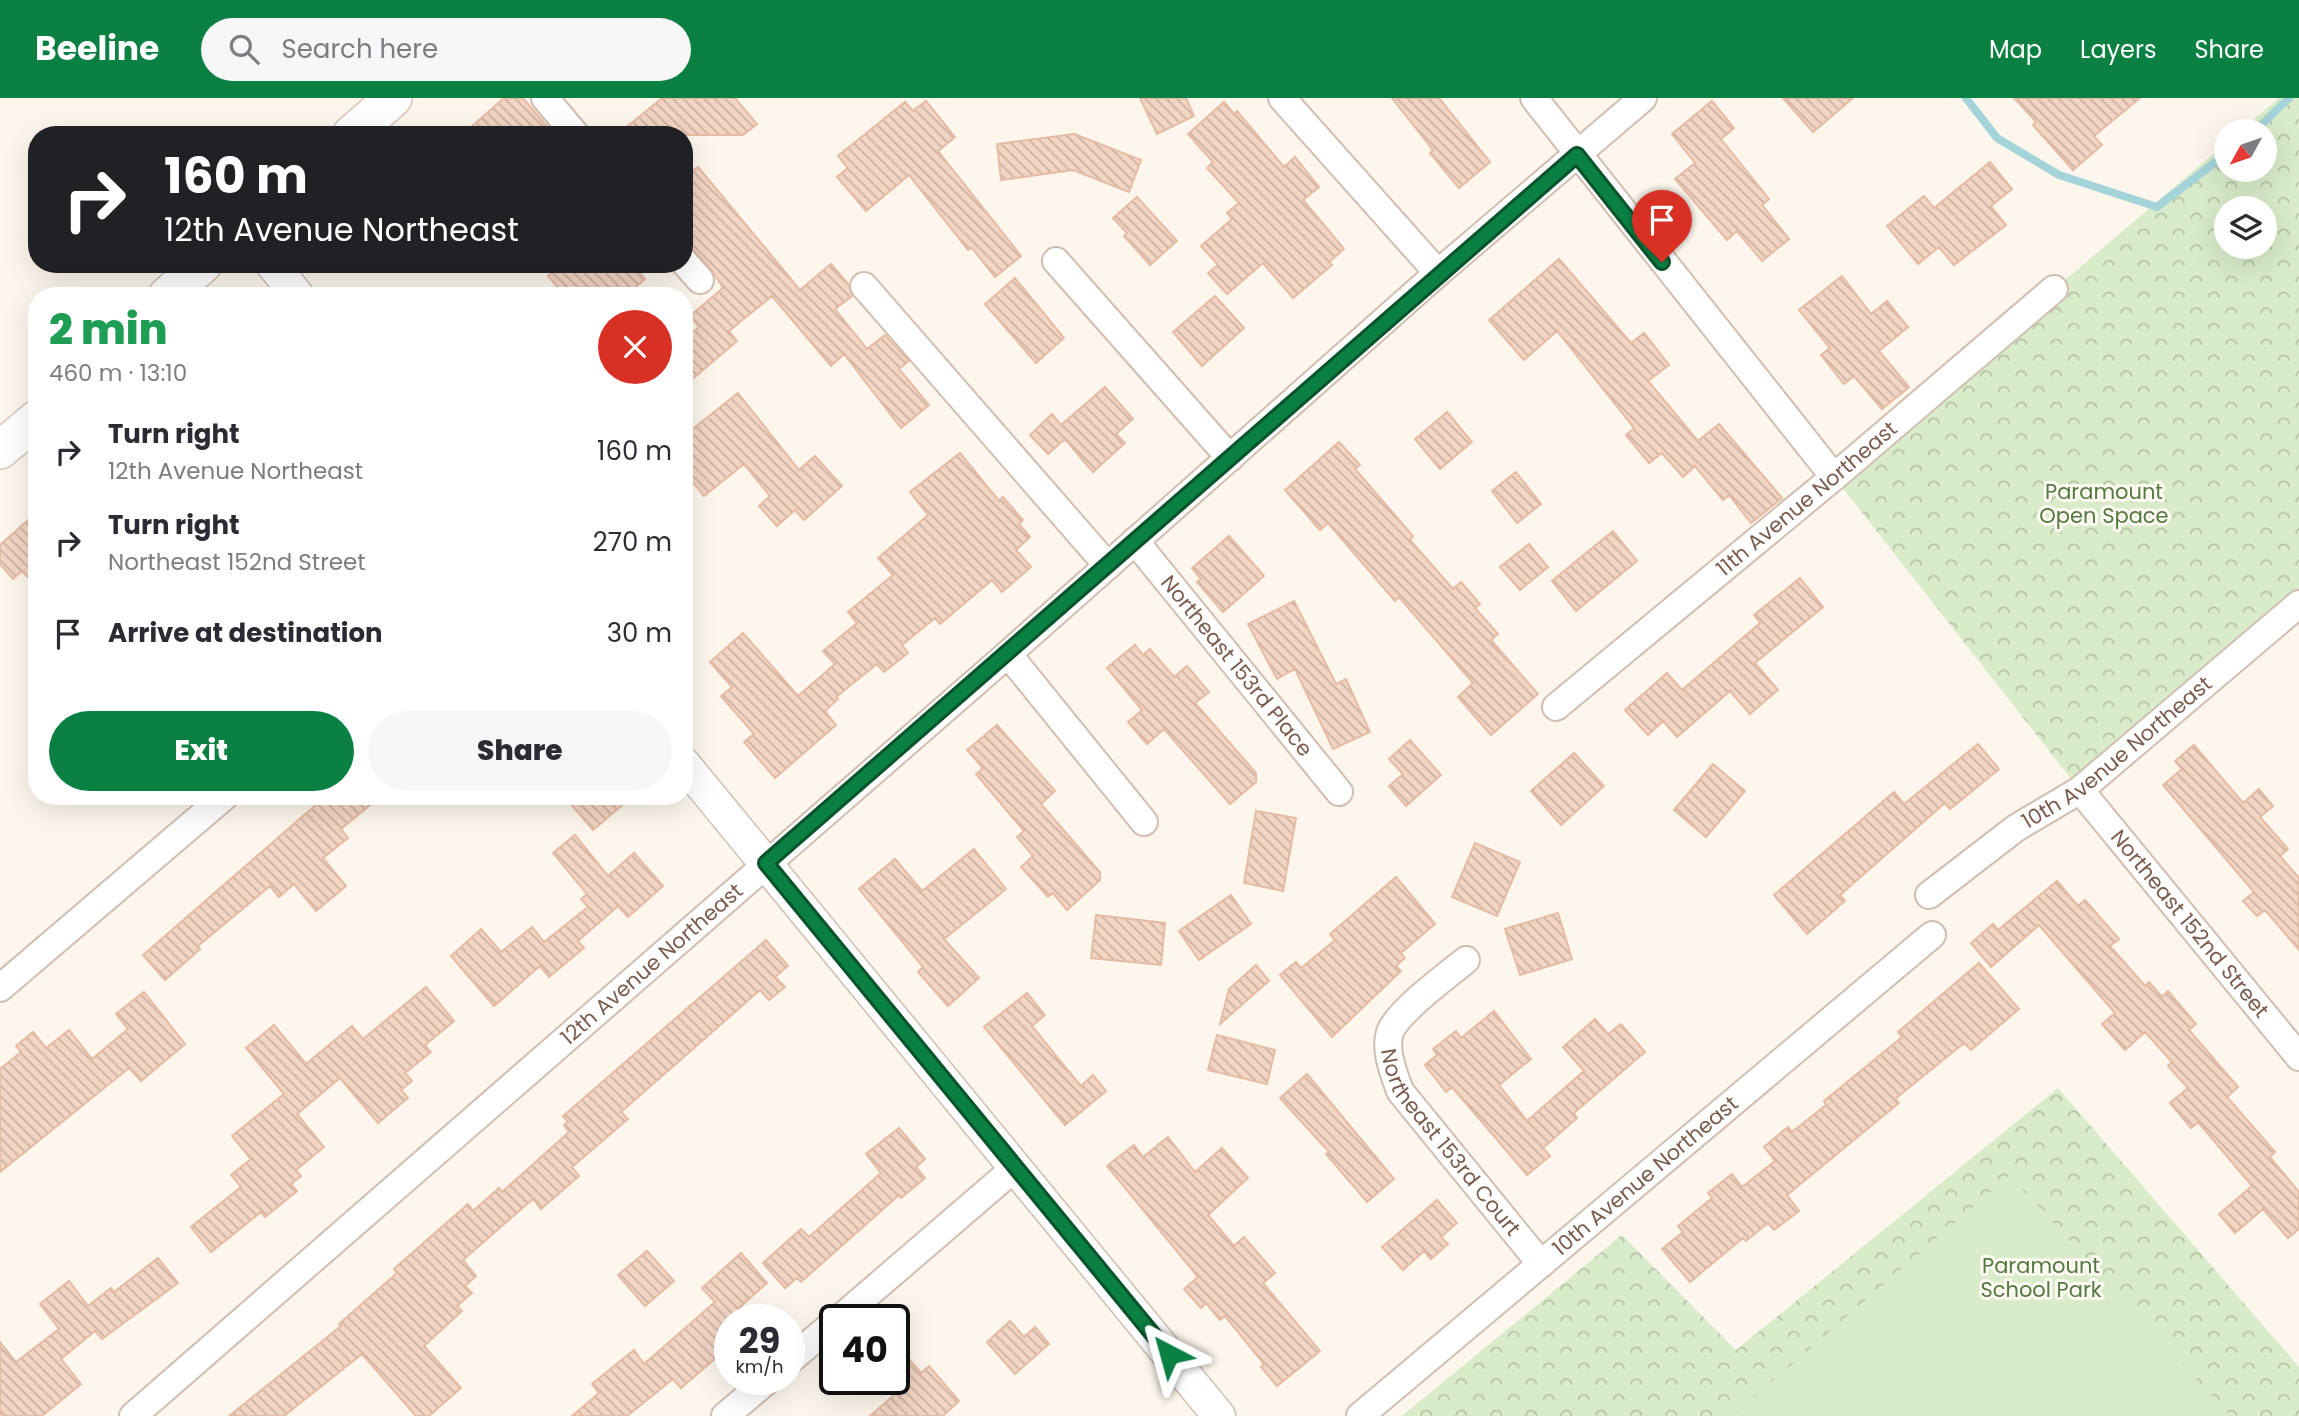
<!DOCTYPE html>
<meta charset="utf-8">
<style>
body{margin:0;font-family:Poppins,sans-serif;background:#f7f7f7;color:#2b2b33;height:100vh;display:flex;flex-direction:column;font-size:26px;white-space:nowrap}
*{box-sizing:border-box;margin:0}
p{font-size:23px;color:#7c7c81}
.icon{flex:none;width:38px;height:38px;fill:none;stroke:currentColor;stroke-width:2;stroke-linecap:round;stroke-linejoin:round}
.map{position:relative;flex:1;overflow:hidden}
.side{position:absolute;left:28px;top:189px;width:665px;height:518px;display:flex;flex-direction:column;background:#fff;border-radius:28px;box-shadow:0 7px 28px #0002}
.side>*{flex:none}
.banner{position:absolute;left:28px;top:28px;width:665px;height:147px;border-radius:28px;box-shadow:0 7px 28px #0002;background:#202124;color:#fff;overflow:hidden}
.needle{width:46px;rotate:230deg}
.buttons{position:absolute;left:2214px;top:21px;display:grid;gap:14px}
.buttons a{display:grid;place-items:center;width:63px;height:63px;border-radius:50%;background:#fff;box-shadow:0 7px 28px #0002;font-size:35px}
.speed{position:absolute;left:714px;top:1206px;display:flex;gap:14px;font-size:35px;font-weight:700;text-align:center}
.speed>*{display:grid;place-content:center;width:91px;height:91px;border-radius:50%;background:#fff;box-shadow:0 7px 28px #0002;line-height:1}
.speed small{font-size:18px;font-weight:400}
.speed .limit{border:4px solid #111;border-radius:10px;background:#fff;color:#111}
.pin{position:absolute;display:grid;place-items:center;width:60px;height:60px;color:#fff;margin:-72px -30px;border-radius:50% 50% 50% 0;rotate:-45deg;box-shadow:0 0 7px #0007}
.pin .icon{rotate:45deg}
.me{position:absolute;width:77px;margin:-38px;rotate:321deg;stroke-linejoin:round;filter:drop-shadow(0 0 5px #0008)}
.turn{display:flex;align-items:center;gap:24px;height:147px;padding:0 21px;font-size:32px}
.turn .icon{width:91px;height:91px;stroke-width:2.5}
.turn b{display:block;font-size:49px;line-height:60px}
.round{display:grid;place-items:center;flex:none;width:74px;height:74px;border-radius:37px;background:#f7f7f7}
.overview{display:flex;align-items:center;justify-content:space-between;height:119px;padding:0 21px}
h1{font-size:42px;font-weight:800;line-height:52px;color:#1e9e55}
.action{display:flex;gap:14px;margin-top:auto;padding:14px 21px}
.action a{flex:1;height:80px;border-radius:42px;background:#0b8043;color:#fff;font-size:28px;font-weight:800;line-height:80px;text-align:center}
.action a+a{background:#f7f7f7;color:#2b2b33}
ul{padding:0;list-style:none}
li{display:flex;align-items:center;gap:21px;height:91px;padding:0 21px}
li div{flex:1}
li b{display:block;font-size:26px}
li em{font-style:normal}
header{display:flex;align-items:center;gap:42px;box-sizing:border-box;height:98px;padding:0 35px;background:#0b8043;color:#fff}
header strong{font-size:33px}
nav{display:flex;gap:38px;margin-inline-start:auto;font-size:24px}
.search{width:490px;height:63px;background:#f7f7f7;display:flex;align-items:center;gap:18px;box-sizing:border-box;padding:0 24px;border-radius:38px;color:#7c7c81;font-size:26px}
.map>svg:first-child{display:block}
.park{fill:url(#park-crowns);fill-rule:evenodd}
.pitch{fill:#d8ecc9}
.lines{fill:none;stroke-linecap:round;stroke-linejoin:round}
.stream{stroke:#a5d3da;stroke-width:8}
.building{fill:url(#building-back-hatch);stroke:#e6bba3;stroke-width:2}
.minor-casing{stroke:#d1beb0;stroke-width:30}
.tertiary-casing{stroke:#d1beb0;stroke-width:35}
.secondary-casing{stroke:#d6c0b0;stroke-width:40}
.minor{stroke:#fff;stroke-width:26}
.tertiary{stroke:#fff;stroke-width:32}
.secondary{stroke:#fff;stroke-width:37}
.route-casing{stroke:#07532c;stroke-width:18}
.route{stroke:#0b8043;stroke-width:12}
.labels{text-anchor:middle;stroke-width:6;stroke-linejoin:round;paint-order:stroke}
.park-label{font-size:21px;fill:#537a41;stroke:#fffaf3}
.street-label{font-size:21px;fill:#7a5c4d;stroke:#fffaf3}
</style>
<header>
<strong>Beeline</strong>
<div class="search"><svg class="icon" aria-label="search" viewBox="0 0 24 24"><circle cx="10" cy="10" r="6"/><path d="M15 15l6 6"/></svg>Search here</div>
<nav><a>Map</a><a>Layers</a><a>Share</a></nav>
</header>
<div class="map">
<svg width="2299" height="1318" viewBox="0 0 2299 1318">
<defs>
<pattern id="park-crowns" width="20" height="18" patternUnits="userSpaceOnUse" patternTransform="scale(1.75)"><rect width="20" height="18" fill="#d8ecc9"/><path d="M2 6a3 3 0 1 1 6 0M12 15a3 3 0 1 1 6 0" fill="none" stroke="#b4c2a5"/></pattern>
<pattern id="building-back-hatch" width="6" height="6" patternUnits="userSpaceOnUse" patternTransform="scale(1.75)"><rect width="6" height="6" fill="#f3d5c3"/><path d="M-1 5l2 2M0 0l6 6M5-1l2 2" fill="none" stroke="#cab0a1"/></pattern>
</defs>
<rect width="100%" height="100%" fill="#fdf6ec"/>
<path class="park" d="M 2279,0 L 2299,0 L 2299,505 L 2080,692 L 1834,379 L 2226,45 L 2226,72 L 2264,72 L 2264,33 L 2240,33 ZM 2226,110 L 2264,110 L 2264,149 L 2226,149 Z
M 2058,990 L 2299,1269 L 2299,1318 L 1402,1318 L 1622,1137 L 1736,1252 Z"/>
<path class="pitch" d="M 2010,1078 L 2230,1318 L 1732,1318 L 2009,1078 Z"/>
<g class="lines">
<path class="stream" d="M 1966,0 L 1997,40 L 2059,77 L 2157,109 L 2226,56
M 2255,33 L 2289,0"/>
</g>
<path class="building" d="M 504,0 L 523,0 L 554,37 L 462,37 Z
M 662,0 L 735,0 L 757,26 L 743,37 L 617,37 Z
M 1140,0 L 1186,0 L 1194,18 L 1157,36 Z
M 1392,0 L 1439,0 L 1490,64 L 1459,90 L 1430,55 L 1433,52 Z
M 1783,0 L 1853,0 L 1813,34 Z
M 2014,0 L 2140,0 L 2094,38 L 2102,47 L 2073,72 L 2033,27 L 2036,24 Z
M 926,3 L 955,39 L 938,53 L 1021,158 L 995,179 L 972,150 L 968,152 L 909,77 L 866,113 L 837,79 L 848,70 L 838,58 L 905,4 L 913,13 Z
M 1712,3 L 1734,30 L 1721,41 L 1769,101 L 1762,107 L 1789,141 L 1762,163 L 1737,133 L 1727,142 L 1675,81 L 1695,65 L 1672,36 Z
M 1224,4 L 1234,16 L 1237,13 L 1284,69 L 1295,59 L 1319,89 L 1303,102 L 1344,151 L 1329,164 L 1332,167 L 1293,200 L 1263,165 L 1227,196 L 1208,175 L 1218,167 L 1201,148 L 1232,121 L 1227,115 L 1239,105 L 1207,70 L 1213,64 L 1188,36 Z
M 1074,36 L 1141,62 L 1129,94 L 1073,72 L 1001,82 L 997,46 Z
M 1990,64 L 2012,91 L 1991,108 L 2006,127 L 1954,167 L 1939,149 L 1918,166 L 1887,128 L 1924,98 L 1934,110 Z
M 698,69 L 800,192 L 831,166 L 849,187 L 852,198 L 835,211 L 867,251 L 885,237 L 909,263 L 899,271 L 929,307 L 901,330 L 844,256 L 831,268 L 772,198 L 729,233 L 737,243 L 684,288 L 684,242 L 699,229 L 690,218 L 723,190 L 712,172 L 684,142 L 684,80 Z
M 1137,99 L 1177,143 L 1150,167 L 1124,138 L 1127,135 L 1113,120 Z
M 1559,161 L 1631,245 L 1644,235 L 1669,267 L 1648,283 L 1698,343 L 1719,326 L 1782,400 L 1751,425 L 1729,397 L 1723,402 L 1695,368 L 1683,379 L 1662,355 L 1649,365 L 1626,337 L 1634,330 L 1557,233 L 1524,262 L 1489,222 Z
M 563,166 L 633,166 L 645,181 L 625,198 L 565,198 L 548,178 Z
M 1842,178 L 1871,216 L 1887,203 L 1908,229 L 1879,253 L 1909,289 L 1882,311 L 1854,278 L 1844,286 L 1821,257 L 1830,250 L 1799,212 Z
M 1015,180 L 1064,240 L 1036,265 L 985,206 Z
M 1215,198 L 1244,230 L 1202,268 L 1173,234 Z
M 1105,289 L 1133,321 L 1116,336 L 1125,345 L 1093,374 L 1065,341 L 1048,356 L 1030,337 L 1052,316 L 1061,327 Z
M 738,295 L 799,372 L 815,358 L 842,388 L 804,422 L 795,412 L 777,428 L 759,408 L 770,398 L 744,366 L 704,398 L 684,373 L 684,338 Z
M 1447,314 L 1472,344 L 1440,371 L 1415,341 Z
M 1339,344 L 1360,367 L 1355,371 L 1413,438 L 1410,442 L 1453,491 L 1461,484 L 1480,506 L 1475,510 L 1498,536 L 1491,542 L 1538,596 L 1491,637 L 1458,599 L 1473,585 L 1399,499 L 1395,503 L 1328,425 L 1320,432 L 1285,392 Z
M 960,355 L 999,403 L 1003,399 L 1023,422 L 1019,426 L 1030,439 L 1016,452 L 1031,469 L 1002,494 L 992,482 L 940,526 L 935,520 L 902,547 L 908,555 L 884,574 L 877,566 L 836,599 L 838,601 L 825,613 L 836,627 L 775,680 L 744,644 L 754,636 L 721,598 L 732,589 L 710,564 L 743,535 L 798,598 L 835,566 L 823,553 L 857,525 L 848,514 L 893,477 L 878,460 L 928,417 L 910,394 Z
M 1516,374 L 1541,406 L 1517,425 L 1492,393 Z
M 37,414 L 37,489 L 22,473 L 13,481 L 0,466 L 0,447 Z
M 1613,433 L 1637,463 L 1576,513 L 1552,483 Z
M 1229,438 L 1264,478 L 1223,514 L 1197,484 L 1201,481 L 1192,470 Z
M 1529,446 L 1548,469 L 1520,492 L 1500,469 Z
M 1800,480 L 1823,509 L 1755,565 L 1778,592 L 1750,616 L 1730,593 L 1677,639 L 1663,623 L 1648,637 L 1625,612 L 1667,575 L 1682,592 L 1760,525 L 1754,517 Z
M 1294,503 L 1336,586 L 1346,581 L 1370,634 L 1333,651 L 1295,571 L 1277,581 L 1248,526 Z
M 1135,547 L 1143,557 L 1150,551 L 1174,579 L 1187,568 L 1209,594 L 1195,605 L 1256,675 L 1256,684 L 1230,706 L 1164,631 L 1147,646 L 1128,624 L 1142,612 L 1107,570 Z
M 997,627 L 1055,693 L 1041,706 L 1100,774 L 1100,782 L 1067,812 L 1053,795 L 1048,799 L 1021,769 L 1033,758 L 1017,739 L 1024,733 L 976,676 L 983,670 L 967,652 Z
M 1410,642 L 1441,677 L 1406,708 L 1389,688 L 1403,676 L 1389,661 Z
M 1978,646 L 1999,671 L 1950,711 L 1945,705 L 1840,797 L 1845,803 L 1807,836 L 1774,797 L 1894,694 L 1904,706 Z
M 2194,647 L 2243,705 L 2259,691 L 2273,708 L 2260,719 L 2288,751 L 2280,758 L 2299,780 L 2299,852 L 2265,812 L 2257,818 L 2243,803 L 2254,794 L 2163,687 L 2182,671 L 2175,663 Z
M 1574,655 L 1604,688 L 1561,727 L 1531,693 Z
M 1713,666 L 1745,693 L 1706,739 L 1674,712 Z
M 326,698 L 381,698 L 341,731 L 348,740 L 323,760 L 346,788 L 316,813 L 294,786 L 279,799 L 270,788 L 198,848 L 200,851 L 165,882 L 143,857 Z
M 564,698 L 633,698 L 593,732 Z
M 1256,713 L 1296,720 L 1283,793 L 1244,785 Z
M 575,737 L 608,778 L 634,755 L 663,788 L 628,819 L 618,808 L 578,843 L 584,850 L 549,879 L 540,868 L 494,908 L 451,858 L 481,831 L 501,854 L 532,829 L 544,844 L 588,809 L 581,801 L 587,796 L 553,755 Z
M 1475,745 L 1520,764 L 1497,818 L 1452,799 Z
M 974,751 L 1006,791 L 944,841 L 979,880 L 948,908 L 918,874 L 923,869 L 859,791 L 895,761 L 922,793 Z
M 1396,779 L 1435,826 L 1401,855 L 1405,860 L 1396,868 L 1401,873 L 1332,939 L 1280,877 L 1296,864 L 1301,870 L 1335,842 L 1330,836 Z
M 2057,783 L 2078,808 L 2085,802 L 2119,841 L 2110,848 L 2145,888 L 2149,884 L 2162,899 L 2168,893 L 2196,926 L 2189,932 L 2238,989 L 2227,999 L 2275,1054 L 2270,1059 L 2299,1094 L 2299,1131 L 2288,1140 L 2263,1111 L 2235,1135 L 2219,1116 L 2252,1088 L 2198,1024 L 2191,1030 L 2170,1005 L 2188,990 L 2168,968 L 2172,964 L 2145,934 L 2125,952 L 2102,926 L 2115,915 L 2039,827 L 1991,869 L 1971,845 L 1993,826 L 1998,832 Z
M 1231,797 L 1251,826 L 1199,862 L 1179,833 Z
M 1558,815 L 1572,861 L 1520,877 L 1505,831 Z
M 1096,817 L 1165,825 L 1161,867 L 1091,860 Z
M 766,842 L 788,868 L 775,879 L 785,889 L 769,902 L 760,892 L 621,1014 L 628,1021 L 572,1069 L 579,1078 L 541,1111 L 533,1101 L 463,1162 L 476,1178 L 465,1188 L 472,1195 L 457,1208 L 462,1213 L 424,1248 L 461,1290 L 429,1318 L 416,1318 L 362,1256 L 284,1318 L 229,1318 L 341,1228 L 339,1226 L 397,1175 L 394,1171 L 468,1106 L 473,1113 L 499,1090 L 502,1094 L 569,1034 L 564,1027 L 568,1024 L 563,1018 Z
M 1979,865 L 2019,911 L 1971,952 L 1964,945 L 1895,1001 L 1899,1005 L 1787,1097 L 1799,1113 L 1774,1132 L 1768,1125 L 1746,1143 L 1743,1140 L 1690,1184 L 1662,1151 L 1683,1134 L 1678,1128 L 1712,1100 L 1708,1095 L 1732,1076 L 1742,1089 L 1775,1063 L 1764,1049 L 1788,1029 L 1792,1034 L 1826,1007 L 1824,1003 L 1902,939 L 1898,934 Z
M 1256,867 L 1269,883 L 1220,926 L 1229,891 Z
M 426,889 L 454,923 L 425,947 L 431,954 L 405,975 L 412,983 L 401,992 L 408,1000 L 378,1025 L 340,980 L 297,1016 L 324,1049 L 296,1072 L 301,1078 L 291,1086 L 297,1093 L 265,1119 L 261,1114 L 211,1154 L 191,1129 L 241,1089 L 231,1077 L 251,1061 L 232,1038 L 284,996 L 246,950 L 274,927 L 306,966 L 352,928 L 363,941 Z
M 144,894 L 185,946 L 141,983 L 129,970 L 0,1074 L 0,971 L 21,954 L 16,948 L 33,934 L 46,950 L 69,932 L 92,961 L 128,931 L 116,916 Z
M 1027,895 L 1045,917 L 1032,928 L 1061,964 L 1081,988 L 1093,977 L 1106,993 L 1065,1027 L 984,929 Z
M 1494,913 L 1531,961 L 1499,987 L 1527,1023 L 1584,973 L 1563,949 L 1595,921 L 1608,936 L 1621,926 L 1645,954 L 1574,1015 L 1577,1020 L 1543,1050 L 1550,1058 L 1527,1077 L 1452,989 L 1446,994 L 1425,967 L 1437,957 L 1433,951 L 1456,933 L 1461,940 Z
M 1217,937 L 1275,952 L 1267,986 L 1208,972 Z
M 1307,976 L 1394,1081 L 1367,1104 L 1326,1056 L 1329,1054 L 1280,1000 Z
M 899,1030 L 925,1061 L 916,1069 L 925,1080 L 901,1100 L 899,1097 L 801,1184 L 797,1180 L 785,1190 L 763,1165 L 801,1131 L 809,1139 L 881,1075 L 866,1056 Z
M 1168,1039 L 1195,1074 L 1222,1050 L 1248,1080 L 1208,1117 L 1234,1148 L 1244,1139 L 1275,1175 L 1263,1185 L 1320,1253 L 1277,1288 L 1261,1269 L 1264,1266 L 1225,1218 L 1220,1222 L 1206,1205 L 1201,1210 L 1184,1191 L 1198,1179 L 1107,1068 L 1134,1047 L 1143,1059 Z
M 1437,1102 L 1457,1125 L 1441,1139 L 1448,1146 L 1431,1161 L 1424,1153 L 1403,1172 L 1382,1149 Z
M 647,1153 L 674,1183 L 645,1208 L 618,1177 Z
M 741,1155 L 767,1185 L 740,1209 L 751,1222 L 730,1222 L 730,1248 L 681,1290 L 673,1281 L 627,1318 L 572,1318 L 599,1295 L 592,1286 L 634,1252 L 644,1266 L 715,1204 L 702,1190 Z
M 158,1160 L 178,1185 L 102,1241 L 95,1233 L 61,1261 L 81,1286 L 42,1318 L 0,1318 L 0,1244 L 16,1264 L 59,1231 L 40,1206 L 69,1183 L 88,1208 L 111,1190 L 114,1194 Z
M 1010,1223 L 1024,1239 L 1035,1229 L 1049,1246 L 1015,1276 L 987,1244 Z
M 907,1259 L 921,1275 L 929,1268 L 959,1303 L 943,1318 L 870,1318 L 901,1291 L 894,1283 L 894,1270 Z"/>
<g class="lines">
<defs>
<g id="minor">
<path d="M 545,0 L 576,37"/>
<path d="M 1282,0 L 1438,175"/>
<path d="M 1534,0 L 1834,379"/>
<path d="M 1056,163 L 1230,360"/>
<path d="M 684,164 L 700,182"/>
<path d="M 864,188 L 1108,468"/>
<path id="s1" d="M 1135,443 L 1339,694"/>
<path d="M 1008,556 L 1144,724"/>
<path id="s2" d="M 1556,609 L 1834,379 L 2054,191"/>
<path id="s3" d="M 2080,692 L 2299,959"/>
<path id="s4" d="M 1929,797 L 2016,730 L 2080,692 L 2299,506"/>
<path id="s5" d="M 1466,862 C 1448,877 1398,913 1390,934 C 1384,952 1394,976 1400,993 L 1541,1166"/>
<path d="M 0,890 L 225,698"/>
<path d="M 838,1222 L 1017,1068"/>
<path d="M 789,1263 L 835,1224"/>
<path id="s6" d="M 133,1318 L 1008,556 L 1438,175 L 1643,0"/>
<path d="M 725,1318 L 769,1281"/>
<path id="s7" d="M 1360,1318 L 1932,837"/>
</g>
<path id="tertiary" d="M 272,166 L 298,198
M 684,666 L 1219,1318"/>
<path id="secondary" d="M 351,37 L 393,0
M 167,198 L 203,166
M 0,352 L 37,321"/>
</defs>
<use href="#minor" class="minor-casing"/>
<use href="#tertiary" class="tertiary-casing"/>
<use href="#secondary" class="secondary-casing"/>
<use href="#minor" class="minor"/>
<use href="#tertiary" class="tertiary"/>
<use href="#secondary" class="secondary"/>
</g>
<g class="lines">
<defs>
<path id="route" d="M 1169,1256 L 766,765 L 1577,57 L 1662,164"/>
</defs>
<use href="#route" class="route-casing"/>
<use href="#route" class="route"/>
</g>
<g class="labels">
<g class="park-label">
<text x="2104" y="401">Paramount<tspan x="2104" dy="24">Open Space</tspan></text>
<text x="2041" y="1175">Paramount<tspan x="2041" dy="24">School Park</tspan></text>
</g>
<g class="street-label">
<text dy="7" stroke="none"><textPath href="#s2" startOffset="326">11th Avenue Northeast</textPath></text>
<text dy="7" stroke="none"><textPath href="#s1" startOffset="161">Northeast 153rd Place</textPath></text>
<text dy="7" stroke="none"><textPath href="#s4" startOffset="236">10th Avenue Northeast</textPath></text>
<text dy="7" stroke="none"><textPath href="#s3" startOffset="173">Northeast 152nd Street</textPath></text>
<text dy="7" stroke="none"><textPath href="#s6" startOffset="688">12th Avenue Northeast</textPath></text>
<text dy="7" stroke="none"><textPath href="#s5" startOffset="236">Northeast 153rd Court</textPath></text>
<text dy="7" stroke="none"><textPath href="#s7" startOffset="373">10th Avenue Northeast</textPath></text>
</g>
</g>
</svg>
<div class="buttons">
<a><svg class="needle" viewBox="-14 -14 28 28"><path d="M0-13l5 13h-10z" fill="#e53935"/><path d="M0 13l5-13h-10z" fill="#7c7c81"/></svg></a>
<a><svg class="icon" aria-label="layers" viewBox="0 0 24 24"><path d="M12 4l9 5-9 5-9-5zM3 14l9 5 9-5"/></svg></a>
</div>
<div class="speed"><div>29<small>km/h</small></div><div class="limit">40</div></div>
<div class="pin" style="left:1662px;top:164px;background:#d93025"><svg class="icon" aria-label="arrive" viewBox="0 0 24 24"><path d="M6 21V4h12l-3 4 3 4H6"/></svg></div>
<svg class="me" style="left:1169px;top:1256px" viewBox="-20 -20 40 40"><path d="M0-17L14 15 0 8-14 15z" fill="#0b8043" stroke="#fff" stroke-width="4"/></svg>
<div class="banner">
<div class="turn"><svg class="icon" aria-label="right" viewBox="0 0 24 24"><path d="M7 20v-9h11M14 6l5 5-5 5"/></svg><div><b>160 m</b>12th Avenue Northeast</div></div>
</div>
<section class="side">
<div class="overview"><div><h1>2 min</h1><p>460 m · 13:10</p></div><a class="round" style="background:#d93025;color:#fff"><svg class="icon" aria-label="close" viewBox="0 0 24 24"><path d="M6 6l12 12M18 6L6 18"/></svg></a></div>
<ul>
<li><svg class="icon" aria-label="right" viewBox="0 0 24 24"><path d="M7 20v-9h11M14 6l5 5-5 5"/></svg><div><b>Turn right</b><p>12th Avenue Northeast</p></div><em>160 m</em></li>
<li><svg class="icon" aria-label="right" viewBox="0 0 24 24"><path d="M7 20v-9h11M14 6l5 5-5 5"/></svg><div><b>Turn right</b><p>Northeast 152nd Street</p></div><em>270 m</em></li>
<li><svg class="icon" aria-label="arrive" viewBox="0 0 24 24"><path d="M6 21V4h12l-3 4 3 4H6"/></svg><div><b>Arrive at destination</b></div><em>30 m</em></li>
</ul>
<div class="action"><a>Exit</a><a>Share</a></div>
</section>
</div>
